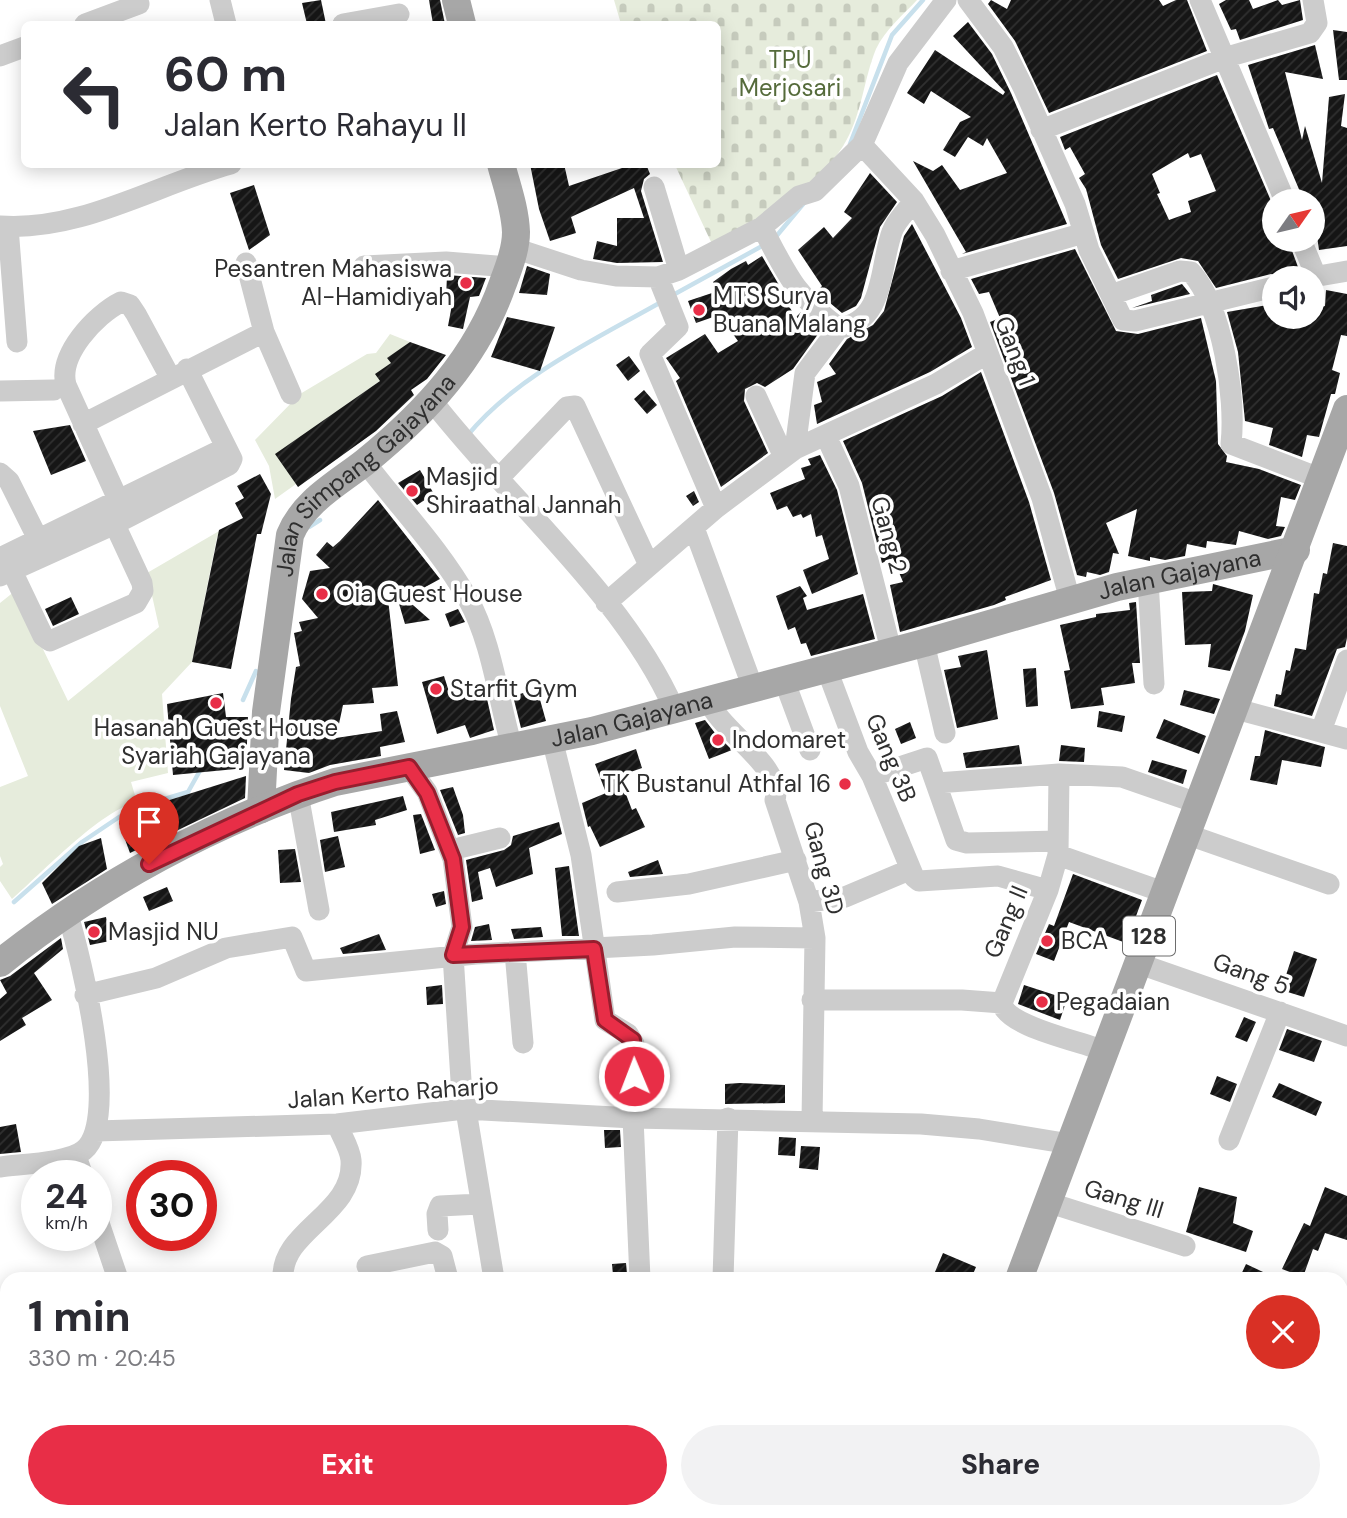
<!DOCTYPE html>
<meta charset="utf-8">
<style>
body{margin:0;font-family:"DM Sans",sans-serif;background:#f2f2f3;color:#2b2b33;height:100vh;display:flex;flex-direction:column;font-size:26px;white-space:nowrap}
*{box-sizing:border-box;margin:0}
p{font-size:23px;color:#7c7c81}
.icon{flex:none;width:38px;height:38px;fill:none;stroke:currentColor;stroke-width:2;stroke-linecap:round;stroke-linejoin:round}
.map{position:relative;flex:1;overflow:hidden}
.drawer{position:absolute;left:0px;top:1272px;width:1348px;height:247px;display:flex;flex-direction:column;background:#fff;border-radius:21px 21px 0 0;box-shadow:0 4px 18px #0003}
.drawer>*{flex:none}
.banner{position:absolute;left:21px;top:21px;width:700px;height:147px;border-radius:10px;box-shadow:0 4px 18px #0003;background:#fff;color:#2b2b33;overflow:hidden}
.needle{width:46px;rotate:56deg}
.fabs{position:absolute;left:1262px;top:189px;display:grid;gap:14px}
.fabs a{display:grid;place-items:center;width:63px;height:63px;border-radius:50%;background:#fff;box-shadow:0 4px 18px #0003;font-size:35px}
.speed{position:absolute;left:21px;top:1160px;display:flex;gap:14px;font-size:35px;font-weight:700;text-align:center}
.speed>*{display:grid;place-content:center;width:91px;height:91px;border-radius:50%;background:#fff;box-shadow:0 4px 18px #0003;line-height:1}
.speed small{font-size:18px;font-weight:400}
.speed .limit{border:10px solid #d22;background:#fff;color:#111}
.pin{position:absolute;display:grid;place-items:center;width:60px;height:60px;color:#fff;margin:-72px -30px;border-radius:50% 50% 50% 0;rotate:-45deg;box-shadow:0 0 7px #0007}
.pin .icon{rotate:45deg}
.me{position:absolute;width:77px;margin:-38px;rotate:359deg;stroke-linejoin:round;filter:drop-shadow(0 0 5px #0008)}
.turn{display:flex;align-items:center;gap:24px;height:147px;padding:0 28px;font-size:32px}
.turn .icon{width:91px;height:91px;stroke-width:2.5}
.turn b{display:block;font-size:49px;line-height:60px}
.round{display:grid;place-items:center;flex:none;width:74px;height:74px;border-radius:37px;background:#f2f2f3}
.summary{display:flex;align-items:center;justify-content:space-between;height:119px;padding:0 28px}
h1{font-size:42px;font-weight:800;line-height:52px}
.action{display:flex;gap:14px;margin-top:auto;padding:14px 28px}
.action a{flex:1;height:80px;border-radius:42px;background:#e82e47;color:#fff;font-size:28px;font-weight:800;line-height:80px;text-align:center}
.action a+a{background:#f2f2f3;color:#2b2b33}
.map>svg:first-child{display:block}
.green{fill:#e6ecdc}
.cemetery{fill:url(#cemetery-stones)}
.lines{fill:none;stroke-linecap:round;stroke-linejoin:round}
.stream{stroke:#c8e0ec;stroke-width:4.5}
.river{stroke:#c8e0ec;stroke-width:28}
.building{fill:url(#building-hatch);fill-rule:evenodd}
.minor{stroke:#ccc;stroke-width:21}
.major{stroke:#a7a7a7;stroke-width:28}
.route-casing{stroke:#971e2e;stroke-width:18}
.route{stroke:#e82e47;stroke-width:12}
.poi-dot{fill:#e82e47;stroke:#fff;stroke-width:2.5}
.labels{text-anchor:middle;stroke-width:7;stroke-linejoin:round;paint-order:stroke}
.shield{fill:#fff;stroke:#6d6d6d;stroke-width:2}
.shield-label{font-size:23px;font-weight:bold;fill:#2f2f2f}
.park-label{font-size:24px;fill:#556b3b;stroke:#fff}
.poi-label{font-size:24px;fill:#2f2f2f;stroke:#fff;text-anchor:start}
.street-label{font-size:24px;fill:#2f2f2f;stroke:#fff}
</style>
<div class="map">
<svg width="1347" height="1518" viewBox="0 0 1347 1518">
<defs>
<pattern id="cemetery-stones" width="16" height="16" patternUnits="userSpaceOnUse" patternTransform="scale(1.75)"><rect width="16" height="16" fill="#e6ecdc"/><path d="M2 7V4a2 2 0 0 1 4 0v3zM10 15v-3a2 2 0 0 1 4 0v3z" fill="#c6cbbd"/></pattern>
<pattern id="building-hatch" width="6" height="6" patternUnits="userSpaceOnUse" patternTransform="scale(1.75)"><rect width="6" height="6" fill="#161616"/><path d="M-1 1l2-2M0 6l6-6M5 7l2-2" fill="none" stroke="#303030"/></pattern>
</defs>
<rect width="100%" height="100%" fill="#fff"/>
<path class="green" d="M 390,334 L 410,342 L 388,358 L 391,363 L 380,381 L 276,454 L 296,484 L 275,499 L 269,466 L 255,440 L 300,394 L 367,354 L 376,353 Z
M 226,527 L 217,537 L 192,662 L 162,694 L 168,773 L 131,782 L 137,802 C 101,810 42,873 12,899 L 0,881 L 0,867 L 3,864 L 0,856 L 0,787 L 28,776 L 0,706 L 0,603 L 15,591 L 68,701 L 159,627 L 147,573 Z"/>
<path class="cemetery" d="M 614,0 L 917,0 C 903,15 885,30 876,49 C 864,78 862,113 846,141 C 818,191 761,219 712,244 L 675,165 L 718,164 L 718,24 L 621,24 Z"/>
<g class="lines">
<path class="stream" d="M 850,144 L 892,35 L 923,0
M 774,239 L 804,203
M 673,295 L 764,245
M 467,436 C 516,376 596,339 663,301
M 309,527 L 320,520
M 243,700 L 256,671
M 14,902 L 82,842 L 131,809 L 188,792 L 202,767"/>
<path class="river" d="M 1340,1495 L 1347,1493
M 1288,1518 L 1295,1512"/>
</g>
<path class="building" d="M 321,0 L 326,24 L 307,24 L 302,3 Z
M 429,0 L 440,0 L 445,24 L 433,24 Z
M 991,0 L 1007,9 L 1011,0 L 1159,0 L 1163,6 L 1176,0 L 1187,0 L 1207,51 L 1049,113 L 1015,41 L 988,4 Z
M 1226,0 L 1249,0 L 1253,9 L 1278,0 L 1282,5 L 1300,0 L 1303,20 L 1240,40 L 1236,29 L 1231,30 L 1219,4 Z
M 968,22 L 992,54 L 1011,93 L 1067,224 L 962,254 L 966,252 L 913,161 L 933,171 L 942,165 L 960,190 L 1007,173 L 987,138 L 983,146 L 968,137 L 955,157 L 943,150 L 960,122 L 971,117 L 931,91 L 924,104 L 907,93 L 935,50 L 1003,95 L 1005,92 L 953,36 Z
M 1333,30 L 1347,32 L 1347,80 L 1339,80 Z
M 1315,45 L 1323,79 L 1285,72 L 1302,140 L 1305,126 L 1322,183 L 1329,97 L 1345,94 L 1341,126 L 1347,128 L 1347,246 L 1319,250 L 1312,201 L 1306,201 L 1301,194 L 1273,128 L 1269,129 L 1248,65 Z
M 1217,75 L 1274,208 L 1274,220 L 1268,223 L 1274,240 L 1288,240 L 1298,267 L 1281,276 L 1271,274 L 1216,288 L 1198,261 L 1181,258 L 1118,279 L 1101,245 L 1086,189 L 1079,178 L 1085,174 L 1070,147 L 1065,150 L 1060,137 ZM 1188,153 L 1190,158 L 1201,154 L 1216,191 L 1188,201 L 1191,212 L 1169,220 L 1157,194 L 1160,193 L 1152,174 Z
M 530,164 L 564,164 L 569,186 L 622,168 L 620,164 L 646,164 L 650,174 L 644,179 L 641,191 L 663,262 L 617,263 L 593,259 L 597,241 L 617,246 L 617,218 L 644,218 L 634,188 L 571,217 L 576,233 L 550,241 L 539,209 Z
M 870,173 L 897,202 L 880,227 L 861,298 L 856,306 L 842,313 L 817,292 L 822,286 L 798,250 L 824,227 L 833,238 L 852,218 L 844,212 Z
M 254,185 L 270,235 L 249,250 L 230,193 Z
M 912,224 L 961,318 L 972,347 L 930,372 L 817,424 L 814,405 L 822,402 L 817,382 L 836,374 L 829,364 L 847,339 L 873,325 L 884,311 L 904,236 Z
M 1075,249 L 1116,331 L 1138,334 L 1201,318 L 1216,381 L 1218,444 L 1227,456 L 1226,462 L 1259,469 L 1301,485 L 1295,500 L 1281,497 L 1276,526 L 1285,527 L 1281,536 L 1268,539 L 1239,531 L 1236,545 L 1207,541 L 1206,548 L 1187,544 L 1185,556 L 1165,560 L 1150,557 L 1150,561 L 1128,556 L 1137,509 L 1106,523 L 1119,554 L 1113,553 L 1109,572 L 1100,575 L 1087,572 L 1086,577 L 1077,575 L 1054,493 L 990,322 L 1000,318 L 989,292 L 979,294 L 971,279 Z
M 762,256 L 779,285 L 776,287 L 796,317 L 801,312 L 821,330 L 793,369 L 765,387 L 757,383 L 745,389 L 744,401 L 768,453 L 721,487 L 676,381 L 680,378 L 666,358 L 705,334 L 718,353 L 738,341 L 719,315 L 696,323 L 688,301 L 718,291 L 713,282 L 731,269 L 746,261 L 748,265 Z
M 527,266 L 550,274 L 547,295 L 519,293 Z
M 447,275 L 486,278 L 479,296 L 470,297 L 463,329 L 448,326 L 453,299 L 446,299 Z
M 1182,284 L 1190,294 L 1132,308 L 1152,301 L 1151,295 Z
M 1326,290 L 1347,294 L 1347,336 L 1341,335 L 1332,370 L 1340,373 L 1335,394 L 1331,394 L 1319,437 L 1307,435 L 1302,457 L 1269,445 L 1273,428 L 1245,421 L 1238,352 L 1227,312 L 1274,304 L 1274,317 L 1312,317 L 1312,309 L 1325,306 Z
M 507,317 L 555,327 L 540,371 L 491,357 Z
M 410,342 L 446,355 L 427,379 L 411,390 L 414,395 L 376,431 L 298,487 L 275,454 L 380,381 L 375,374 L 391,363 L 387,358 Z
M 629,356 L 640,371 L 628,381 L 616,365 Z
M 981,372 L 1029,502 L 1051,580 L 1005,597 L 1006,600 L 994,605 L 900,632 L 890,585 L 903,582 L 893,558 L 882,563 L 862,483 L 843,441 L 942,396 Z
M 644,390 L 657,405 L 647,414 L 634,399 Z
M 70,425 L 86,461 L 51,475 L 33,431 Z
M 820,455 L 837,490 L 858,574 L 812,594 L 803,570 L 829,559 L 822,535 L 816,537 L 811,514 L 803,518 L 801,514 L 793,517 L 787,506 L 777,510 L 770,493 L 805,479 L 801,468 L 811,465 L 808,459 Z
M 420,470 L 434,494 L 417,505 L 398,483 Z
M 260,474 L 271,494 L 261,534 L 257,534 L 231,669 L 192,662 L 219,530 L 243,518 L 235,503 L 244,498 L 237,486 Z
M 694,491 L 699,502 L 693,506 L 686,496 Z
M 378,500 L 440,579 L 405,598 L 430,620 L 405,624 L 397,597 L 388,599 L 398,686 L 372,688 L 374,703 L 343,705 L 336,738 L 382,731 L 380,714 L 397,711 L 405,742 L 380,747 L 381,756 L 330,765 L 309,773 L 284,770 L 291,699 L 296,667 L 300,666 L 294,633 L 302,631 L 299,622 L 318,618 L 302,599 L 310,571 L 330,568 L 316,555 L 327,542 L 333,547 L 340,541 Z
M 1333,543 L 1347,546 L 1347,638 L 1345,647 L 1337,649 L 1312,716 L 1274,706 L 1276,694 L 1281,695 L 1286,670 L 1290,671 L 1295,648 L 1306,650 L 1314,593 L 1319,594 L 1323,573 L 1327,574 Z
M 1213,584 L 1253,595 L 1245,631 L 1230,671 L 1208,667 L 1211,644 L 1185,645 L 1182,592 L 1212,591 Z
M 800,586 L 807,596 L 803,598 L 807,610 L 863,594 L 875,639 L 811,656 L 806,643 L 801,644 L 795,627 L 788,630 L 776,596 Z
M 71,597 L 79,614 L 53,626 L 45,609 Z
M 1136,602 L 1140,663 L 1132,663 L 1135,683 L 1101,688 L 1104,705 L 1071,709 L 1064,671 L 1070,670 L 1060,625 L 1096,617 L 1096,614 L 1130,610 L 1129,603 Z
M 458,609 L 465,622 L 450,627 L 445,614 Z
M 987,650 L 998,719 L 957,728 L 944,670 L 961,667 L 958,656 Z
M 1036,668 L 1038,706 L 1026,707 L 1023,669 Z
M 444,676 L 451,698 L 485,690 L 494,730 L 470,738 L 465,725 L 437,734 L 422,682 Z
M 537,689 L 546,721 L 521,728 L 513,696 Z
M 1184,690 L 1220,699 L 1214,714 L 1180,705 Z
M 223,693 L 226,717 L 248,717 L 246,768 L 173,775 L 167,704 Z
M 1099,711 L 1125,716 L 1122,732 L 1097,727 Z
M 1164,719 L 1206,736 L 1199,754 L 1156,738 Z
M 705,720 L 715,733 L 732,750 L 709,759 L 695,723 Z
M 910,722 L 916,738 L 901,744 L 895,729 Z
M 1265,730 L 1325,747 L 1321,767 L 1282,760 L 1277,785 L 1250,780 L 1255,756 L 1260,756 Z
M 1019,745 L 1022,764 L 966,768 L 963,753 Z
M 1061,745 L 1085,748 L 1084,762 L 1059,761 Z
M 636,749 L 642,768 L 619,776 L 632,810 L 636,808 L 645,827 L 600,847 L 590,826 L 588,827 L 582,803 L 606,793 L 595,764 Z
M 1152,760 L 1187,770 L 1183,784 L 1148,772 Z
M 246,776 L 245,798 L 130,853 L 119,823 L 144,808 Z
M 453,787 L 463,815 L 465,833 L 458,835 L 440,790 Z
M 403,796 L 407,810 L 375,820 L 376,825 L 334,832 L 331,812 Z
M 421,814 L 435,850 L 420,854 L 413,815 Z
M 559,822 L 562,834 L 529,848 L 533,874 L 496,887 L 490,868 L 478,872 L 483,899 L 472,902 L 466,860 L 504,850 L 511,845 L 513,836 Z
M 338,836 L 345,867 L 325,872 L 320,840 Z
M 101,838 L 107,869 L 52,904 L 42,883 L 79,846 Z
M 295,849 L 301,882 L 280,883 L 278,850 Z
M 658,860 L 663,874 L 630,877 L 628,872 Z
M 569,866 L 579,936 L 562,936 L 555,868 Z
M 1073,874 L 1142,900 L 1126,943 L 1069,922 L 1054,961 L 1036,954 L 1049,924 L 1054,926 Z
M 167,887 L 173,901 L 149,911 L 143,897 Z
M 444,891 L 446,904 L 436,907 L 432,894 Z
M 106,917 L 110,941 L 90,945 L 84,922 Z
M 489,924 L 492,940 L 471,941 L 475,927 Z
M 541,927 L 543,937 L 514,939 L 511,929 Z
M 379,934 L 386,950 L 343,954 L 340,948 Z
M 61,938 L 63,949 L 34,973 L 52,1000 L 22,1018 L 26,1025 L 0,1041 L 0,999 L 7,993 L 0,980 L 10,976 Z
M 1294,951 L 1317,959 L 1304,997 L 1281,990 Z
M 442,985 L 443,1004 L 427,1005 L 426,987 Z
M 1024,985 L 1067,999 L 1060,1020 L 1018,1004 Z
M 1244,1017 L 1256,1022 L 1247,1042 L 1235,1037 Z
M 1287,1029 L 1322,1041 L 1314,1062 L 1279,1050 Z
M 1217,1076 L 1237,1084 L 1230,1102 L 1210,1094 Z
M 740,1083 L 785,1085 L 785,1103 L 725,1104 L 725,1084 Z
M 1279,1083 L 1322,1102 L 1316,1116 L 1272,1097 Z
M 449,1088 L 451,1097 L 430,1100 L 429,1090 Z
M 16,1124 L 21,1152 L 0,1154 L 0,1127 Z
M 604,1130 L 620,1130 L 621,1147 L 605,1148 Z
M 779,1137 L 796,1138 L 795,1156 L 778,1155 Z
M 801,1146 L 820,1147 L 818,1170 L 799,1168 Z
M 1199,1187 L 1237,1197 L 1233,1223 L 1253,1231 L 1246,1252 L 1186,1232 Z
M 1325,1187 L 1347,1196 L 1347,1240 L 1325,1233 L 1318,1251 L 1313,1249 L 1303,1277 L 1282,1269 L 1304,1223 L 1310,1226 Z
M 943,1253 L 976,1267 L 971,1279 L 932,1279 Z
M 626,1263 L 627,1274 L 613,1275 L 612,1264 Z
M 1246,1264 L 1278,1279 L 1239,1279 Z"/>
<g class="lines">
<path class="minor" d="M 220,0 L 226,24
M 968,0 L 1003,47 L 1023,87 L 1075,204 L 1089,250 L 1123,320 L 1135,321 L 1274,287
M 1200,0 L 1285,201
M 85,24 L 139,4
M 343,24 L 399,14
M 0,56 L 24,47
M 1041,130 L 1227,57 L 1310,33 L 1317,23 L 1313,0
M 862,145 L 914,201 L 935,235 L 973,313 L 1042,498 L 1070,600
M 654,187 L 679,270
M 0,226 C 80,232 155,185 231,164
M 8,227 L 17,342
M 762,227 C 787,275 795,295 839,328
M 1301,240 L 1316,276
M 514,248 L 581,270 L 616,276 L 658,277 L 679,270 L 762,227 L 799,196 L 815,191 L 862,145 L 898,63 L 946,0
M 246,263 L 264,332 L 291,394
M 364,266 L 446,262 L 509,267
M 951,271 L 1084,233
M 658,277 L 678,327 L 650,354 L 716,508
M 1307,278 L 1347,271
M 1111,295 L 1180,271 L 1191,272 C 1223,308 1236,398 1231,444 L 1322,479
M 0,391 L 54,390
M 756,396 L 784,457
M 433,402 C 508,499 625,597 674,709
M 83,424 L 264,332
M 826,436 L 849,486 L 891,650
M 795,449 L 805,373 L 839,328 C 886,321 879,267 892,232 C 896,220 907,211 914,201
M 365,462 C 399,507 440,549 468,599 C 492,642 498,699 512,747
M 0,473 L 9,481 L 43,549
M 498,479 L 567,407 L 575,406 L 649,565
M 126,517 L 66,385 C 58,355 95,315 121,302 L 130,305 L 136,314 L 170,377
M 694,528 L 753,688
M 0,558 L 225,448
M 12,571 L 43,636 L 50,641 L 136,603 L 143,591 L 142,583 L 109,512
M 0,576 L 115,524 L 229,465 L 232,459 L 187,369
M 1148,580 L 1154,684
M 606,603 L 716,508 L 795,449 L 936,384 L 988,353
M 924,643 L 945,733
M 826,667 L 858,752 L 872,776 L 914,877 L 919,881 L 998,876 L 1048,890
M 784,680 L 810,750
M 708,699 C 719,731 784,766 775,800 L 809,902 L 815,938 L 812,1120
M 1236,709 L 1347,739
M 1321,731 L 1347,660
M 552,739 L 581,855 L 605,1020 L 628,1034 L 634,1044 L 633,1118 L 640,1279
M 409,767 L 427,792 L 453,859 L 462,927 L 453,955 L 461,1080 L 494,1279
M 872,776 L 927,758 L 956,840 L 967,843 L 1058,841
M 937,783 L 1059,774 L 1122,777 L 1197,803
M 298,794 L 319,910
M 1186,834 L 1329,884
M 451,850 L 500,838
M 1058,853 L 1059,774
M 617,892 L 689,884 L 796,860
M 809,902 L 845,897 L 909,870
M 515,952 L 523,1043
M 1137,963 L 1347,1036
M 85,995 L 156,978 L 226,948 L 292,937 L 306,971 L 476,954 L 653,945 L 735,937 L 815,938
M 812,1000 L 962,1000 L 1002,1003
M 1104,1051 C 1081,1041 1006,1027 1002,1003 L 1048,890 L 1058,855 L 1163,892
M 96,1131 L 337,1124 L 464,1109 L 633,1118 L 921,1124 L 979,1129 L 1070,1144
M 1229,1140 L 1280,1012
M 76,1156 L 83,1176
M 0,1167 C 21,1164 69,1163 84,1150 C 121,1120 81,958 68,915
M 1047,1202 L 1185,1246
M 96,1214 L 118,1279
M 438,1230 L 437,1214 L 440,1206 L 480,1204
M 367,1266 L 435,1252 L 442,1256 L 448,1279
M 283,1279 C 280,1230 355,1214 351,1160 C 350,1148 341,1135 337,1124
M 723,1279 L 728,1118
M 0,1347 L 7,1366
M 0,1427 L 7,1424
M 59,1512 L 63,1518
M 219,1512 L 222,1518
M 1087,1512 L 1106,1518
M 1141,1512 L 1141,1518
M 177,1518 L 192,1512
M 663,1518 L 664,1512"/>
<g class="major">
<path d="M 456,0 L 462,24"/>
<path id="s1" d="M 261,809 L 266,712 L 290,535 C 304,501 337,484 365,462 C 425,413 477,358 503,283 C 509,267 516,249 516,232 C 515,208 507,187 501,164"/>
<path id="s2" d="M 0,963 C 97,885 217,820 335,782 L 592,731 L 924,643 L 1117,587 L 1296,550"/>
<path d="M 1019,1279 L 1347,409"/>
<path d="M 925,1518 L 927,1512"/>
</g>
</g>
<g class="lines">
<defs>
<path id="route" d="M 149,864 L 298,794 L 335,782 L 409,767 L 427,793 L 453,859 L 462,927 L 453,955 L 594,949 L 605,1020 L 633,1040 L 634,1076"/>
</defs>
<use href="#route" class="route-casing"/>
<use href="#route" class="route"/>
</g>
<g class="poi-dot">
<circle cx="466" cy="283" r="7"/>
<circle cx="699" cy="310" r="7"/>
<circle cx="412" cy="491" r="7"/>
<circle cx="322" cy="594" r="7"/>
<circle cx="436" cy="689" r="7"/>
<circle cx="216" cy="703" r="7"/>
<circle cx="718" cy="740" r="7"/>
<circle cx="845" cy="784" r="7"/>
<circle cx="94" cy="932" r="7"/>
<circle cx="1047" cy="941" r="7"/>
<circle cx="1042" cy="1002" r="7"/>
</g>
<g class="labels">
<rect class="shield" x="1123" y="916.5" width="52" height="39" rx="5"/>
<g class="shield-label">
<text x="1149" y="944">128</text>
</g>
<g class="park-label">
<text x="790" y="68">TPU<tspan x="790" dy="28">Merjosari</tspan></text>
</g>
<g class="poi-label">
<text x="452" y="277" text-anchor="end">Pesantren Mahasiswa<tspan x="452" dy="28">Al-Hamidiyah</tspan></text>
<text x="713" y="304">MTS Surya<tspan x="713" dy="28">Buana Malang</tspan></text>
<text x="426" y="485">Masjid<tspan x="426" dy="28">Shiraathal Jannah</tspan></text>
<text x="336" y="602">Oia Guest House</text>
<text x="450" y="697">Starfit Gym</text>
<text x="216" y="736" text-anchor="middle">Hasanah Guest House<tspan x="216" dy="28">Syariah Gajayana</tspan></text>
<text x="732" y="748">Indomaret</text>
<text x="831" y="792" text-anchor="end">TK Bustanul Athfal 16</text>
<text x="108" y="940">Masjid NU</text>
<text x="1061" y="949">BCA</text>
<text x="1056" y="1010">Pegadaian</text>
</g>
<g class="street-label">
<text transform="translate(1015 351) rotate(69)" y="8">Gang 1</text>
<text dy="8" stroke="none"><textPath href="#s1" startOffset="368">Jalan Simpang Gajayana</textPath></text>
<text transform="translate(889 535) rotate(75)" y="8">Gang 2</text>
<text dy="8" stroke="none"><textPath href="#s2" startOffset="1253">Jalan Gajayana</textPath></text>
<text dy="8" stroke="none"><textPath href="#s2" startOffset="686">Jalan Gajayana</textPath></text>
<text transform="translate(891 758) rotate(67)" y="8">Gang 3B</text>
<text transform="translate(824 868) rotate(75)" y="8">Gang 3D</text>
<text transform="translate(1006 922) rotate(-67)" y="8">Gang II</text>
<text transform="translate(1251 974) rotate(20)" y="8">Gang 5</text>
<text transform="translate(393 1093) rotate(-4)" y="8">Jalan Kerto Raharjo</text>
<text transform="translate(1124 1199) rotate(17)" y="8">Gang III</text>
</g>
</g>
</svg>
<div class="fabs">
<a><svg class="needle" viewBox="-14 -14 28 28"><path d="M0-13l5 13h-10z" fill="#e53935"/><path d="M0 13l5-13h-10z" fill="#7c7c81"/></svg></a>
<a><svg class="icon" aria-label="sound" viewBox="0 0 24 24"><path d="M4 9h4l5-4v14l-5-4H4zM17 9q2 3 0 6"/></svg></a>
</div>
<div class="speed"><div>24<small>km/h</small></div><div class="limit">30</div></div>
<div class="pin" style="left:149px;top:864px;background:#d93025"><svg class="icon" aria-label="arrive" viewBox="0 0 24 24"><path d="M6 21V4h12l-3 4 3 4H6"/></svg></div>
<svg class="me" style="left:634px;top:1076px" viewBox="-20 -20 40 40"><circle r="17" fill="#e82e47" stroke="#fff" stroke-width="3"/><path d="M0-11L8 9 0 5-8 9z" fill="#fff"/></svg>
<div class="banner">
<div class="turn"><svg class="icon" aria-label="left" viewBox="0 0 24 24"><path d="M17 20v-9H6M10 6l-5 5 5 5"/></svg><div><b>60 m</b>Jalan Kerto Rahayu II</div></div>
</div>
<section class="drawer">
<div class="summary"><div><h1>1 min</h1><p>330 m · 20:45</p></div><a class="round" style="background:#d93025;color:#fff"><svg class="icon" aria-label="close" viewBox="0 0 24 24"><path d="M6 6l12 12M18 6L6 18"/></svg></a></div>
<div class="action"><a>Exit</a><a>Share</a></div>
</section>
</div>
